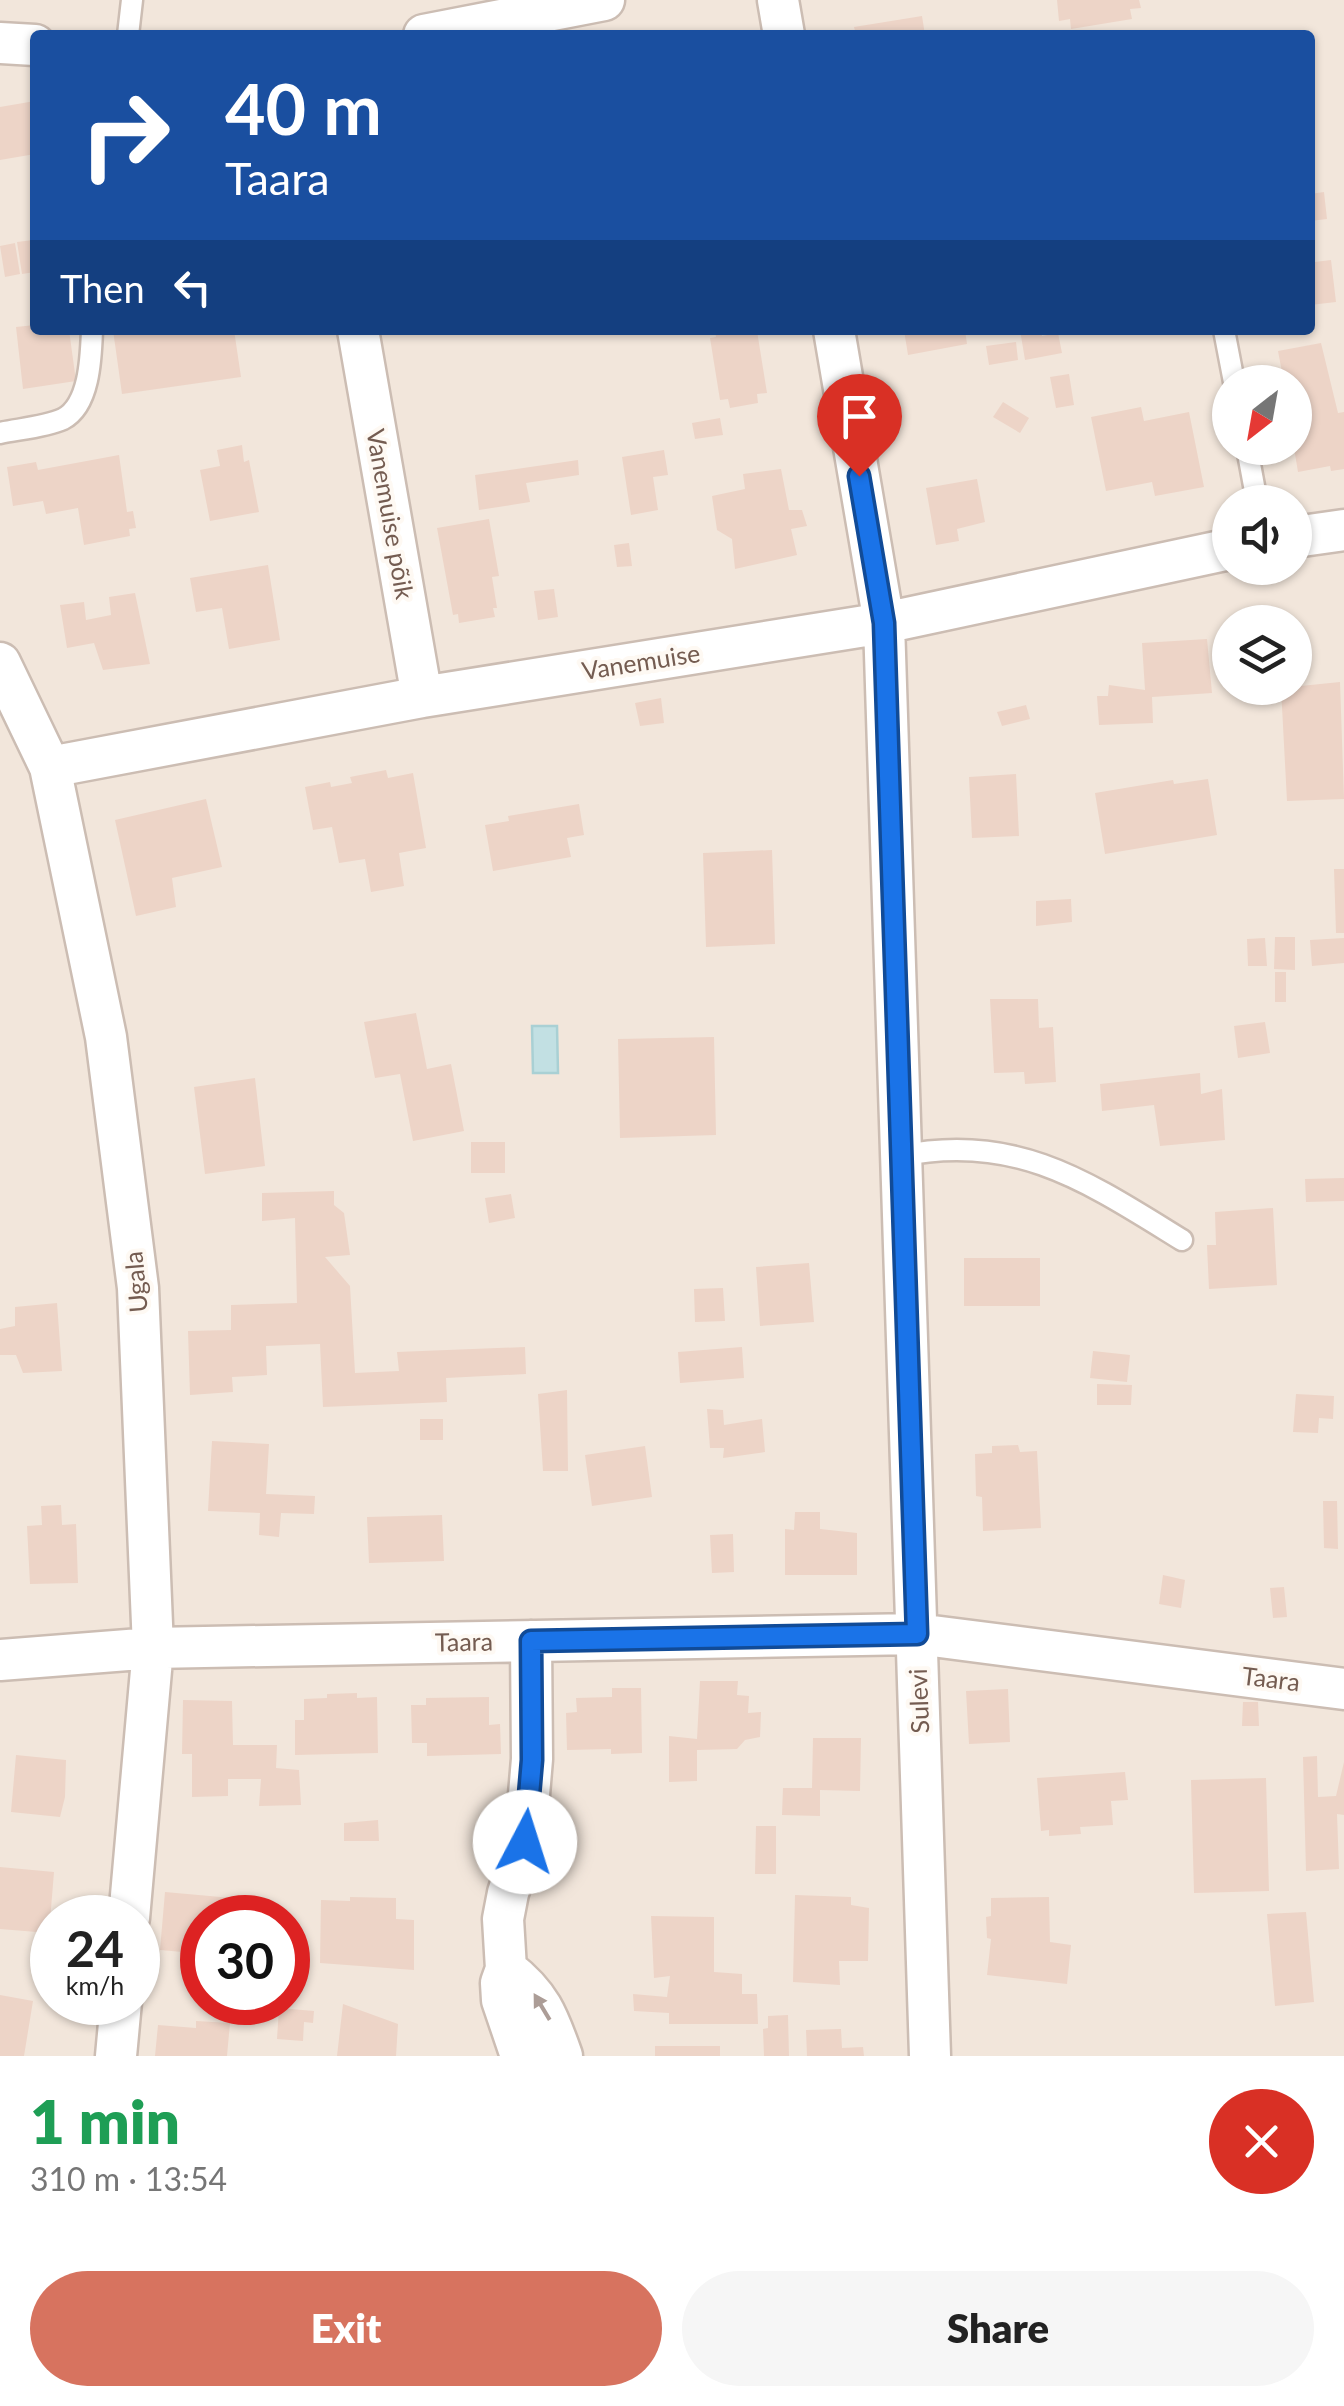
<!DOCTYPE html>
<meta charset="utf-8">
<style>
body{margin:0;font-family:Lato,sans-serif;background:#f6f6f6;color:#222;height:100vh;display:flex;flex-direction:column;font-size:38px;white-space:nowrap}
*{box-sizing:border-box;margin:0}
p{font-size:32px;color:#767676}
.icon{flex:none;width:55px;height:55px;fill:none;stroke:currentColor;stroke-width:2;stroke-linecap:round;stroke-linejoin:round}
.map{position:relative;height:2056px;overflow:hidden}
.panel{display:flex;flex-direction:column;background:#fff;flex:1}
.panel>*{flex:none}
.guide{position:absolute;left:30px;top:30px;width:1285px;height:305px;border-radius:10px;box-shadow:0 2px 8px #0004;background:#1a4fa0;color:#fff;overflow:hidden}
.needle{width:65px;rotate:211deg}
.buttons{position:absolute;left:1212px;top:365px;display:grid;gap:20px}
.buttons a{display:grid;place-items:center;width:100px;height:100px;border-radius:50%;background:#fff;box-shadow:0 2px 8px #0004;font-size:50px}
.speed{position:absolute;left:30px;top:1895px;display:flex;gap:20px;font-size:50px;font-weight:700;text-align:center}
.speed>*{display:grid;place-content:center;width:130px;height:130px;border-radius:50%;background:#fff;box-shadow:0 2px 8px #0004;line-height:1}
.speed small{font-size:25px;font-weight:400}
.speed .limit{border:15px solid #d22;background:#fff;color:#111}
.pin{position:absolute;display:grid;place-items:center;width:85px;height:85px;color:#fff;margin:-102px -42px;border-radius:50% 50% 50% 0;rotate:-45deg;box-shadow:0 0 10px #0007}
.pin .icon{rotate:45deg}
.me{position:absolute;width:110px;margin:-55px;rotate:5deg;stroke-linejoin:round;filter:drop-shadow(0 0 8px #0008)}
.turn{display:flex;align-items:center;gap:35px;height:210px;padding:0 30px;font-size:45px}
.turn .icon{width:130px;height:130px;stroke-width:2.5}
.turn b{display:block;font-size:70px;line-height:85px}
.then{display:flex;align-items:center;height:95px;padding:0 30px;background:#0003;gap:20px;font-size:38px}
.round{display:grid;place-items:center;flex:none;width:105px;height:105px;border-radius:52px;background:#f6f6f6}
.headline{display:flex;align-items:center;justify-content:space-between;height:170px;padding:0 30px}
h1{font-size:60px;font-weight:800;line-height:75px;color:#1e9e55}
.button{display:flex;gap:20px;margin-top:auto;padding:20px 30px}
.button a{flex:1;height:115px;border-radius:60px;background:#d7735f;color:#fff;font-size:40px;font-weight:800;line-height:115px;text-align:center}
.button a+a{background:#f6f6f6;color:#222}
.map>svg:first-child{display:block}
.residential{fill:#f2e6db;fill-rule:evenodd}
.water{fill:#c2e0e3;stroke:#a9d0d4;stroke-width:2.5}
.building{fill:#edd4c7}
.lines{fill:none;stroke-linecap:round;stroke-linejoin:round}
.service-casing{stroke:#ccbdb3;stroke-width:25}
.minor-casing{stroke:#ccbdb3;stroke-width:45}
.service{stroke:#fff;stroke-width:20}
.minor{stroke:#fff;stroke-width:40}
.oneway{fill:#ac9d97}
.route-casing{stroke:#114b97;stroke-width:25}
.route{stroke:#1a73e8;stroke-width:18}
.labels{text-anchor:middle;stroke-width:8;stroke-linejoin:round;paint-order:stroke}
.street-label{font-size:25px;fill:#745c51;stroke:#fef9f3}
</style>
<div class="map">
<svg width="1344" height="2056" viewBox="0 0 1344 2056">
<rect width="100%" height="100%" fill="#fbf4ec"/>
<path class="residential" d="M 0,0 L 1344,0 L 1344,2056 L 0,2056 ZM 35,35 L 1310,35 L 1310,330 L 35,330 ZM 1230,382 L 1295,382 L 1295,448 L 1230,448 ZM 1230,502 L 1295,502 L 1295,568 L 1230,568 ZM 1230,622 L 1295,622 L 1295,688 L 1230,688 ZM 52,1918 L 138,1918 L 138,2002 L 52,2002 ZM 202,1918 L 288,1918 L 288,2002 L 202,2002 Z"/>
<path class="water" d="M 532,1026 L 557,1026 L 558,1073 L 533,1073 Z"/>
<path class="building" d="M 1057,0 L 1139,0 L 1141,8 L 1130,9 L 1132,19 L 1071,29 L 1070,19 L 1059,21 Z
M 922,16 L 925,35 L 856,35 L 854,27 Z
M 35,101 L 35,154 L 0,160 L 0,107 Z
M 1324,192 L 1327,219 L 1310,221 L 1310,194 Z
M 33,240 L 35,272 L 22,274 L 17,242 Z
M 1310,241 L 1315,262 L 1331,260 L 1336,302 L 1310,305 Z
M 15,243 L 20,274 L 5,277 L 0,246 Z
M 35,325 L 35,330 L 69,330 L 76,381 L 23,389 L 16,327 Z
M 113,330 L 234,330 L 241,377 L 122,394 Z
M 715,330 L 757,331 L 767,393 L 757,394 L 758,403 L 730,408 L 728,399 L 720,400 L 710,338 L 716,337 Z
M 904,330 L 965,330 L 967,344 L 908,355 Z
M 1020,330 L 1041,330 L 1042,336 L 1058,333 L 1062,353 L 1025,360 Z
M 1016,342 L 1018,360 L 989,365 L 986,346 Z
M 1321,343 L 1338,413 L 1344,412 L 1344,469 L 1331,471 L 1330,466 L 1298,472 L 1294,448 L 1295,382 L 1276,382 L 1275,373 L 1282,372 L 1278,351 Z
M 1069,374 L 1074,405 L 1056,408 L 1050,377 Z
M 1003,402 L 1029,418 L 1020,433 L 993,417 Z
M 1141,407 L 1144,421 L 1189,412 L 1204,487 L 1155,496 L 1152,482 L 1106,491 L 1091,417 Z
M 720,418 L 723,435 L 695,439 L 692,423 Z
M 242,445 L 244,462 L 249,460 L 259,512 L 210,521 L 200,470 L 220,466 L 217,450 Z
M 664,450 L 668,475 L 653,477 L 658,510 L 631,515 L 622,457 Z
M 119,455 L 127,512 L 133,511 L 136,528 L 129,529 L 130,536 L 84,545 L 78,508 L 46,514 L 43,501 L 13,506 L 7,467 L 36,462 L 38,470 Z
M 578,460 L 579,475 L 526,483 L 530,502 L 479,510 L 475,475 Z
M 781,469 L 789,510 L 802,510 L 807,526 L 791,529 L 797,555 L 735,569 L 732,539 L 717,530 L 712,496 L 745,489 L 743,474 Z
M 977,479 L 985,522 L 957,529 L 959,541 L 936,545 L 926,488 Z
M 489,519 L 499,576 L 492,577 L 497,608 L 493,608 L 495,617 L 459,623 L 458,614 L 453,615 L 437,528 Z
M 629,543 L 632,566 L 617,567 L 614,545 Z
M 268,565 L 280,640 L 229,649 L 222,608 L 196,612 L 190,578 Z
M 554,589 L 558,617 L 538,620 L 534,591 Z
M 135,593 L 150,664 L 103,670 L 94,643 L 67,648 L 60,605 L 84,602 L 86,620 L 111,615 L 109,597 Z
M 1207,639 L 1212,693 L 1152,697 L 1153,723 L 1099,725 L 1097,696 L 1108,696 L 1109,685 L 1145,690 L 1142,643 Z
M 1340,682 L 1344,799 L 1287,801 L 1281,688 Z
M 661,698 L 664,723 L 640,726 L 635,703 Z
M 1026,705 L 1030,719 L 1002,726 L 997,712 Z
M 386,770 L 388,778 L 413,773 L 426,848 L 399,853 L 404,886 L 371,892 L 365,859 L 339,863 L 332,827 L 313,830 L 305,787 L 330,782 L 331,787 L 352,783 L 350,777 Z
M 1016,774 L 1019,836 L 972,838 L 969,777 Z
M 1208,779 L 1217,835 L 1105,854 L 1095,793 L 1173,780 L 1174,784 Z
M 206,799 L 222,867 L 172,878 L 176,907 L 136,916 L 115,820 Z
M 579,804 L 584,835 L 567,838 L 571,857 L 493,871 L 485,825 L 509,821 L 508,816 Z
M 772,850 L 775,944 L 706,947 L 703,853 Z
M 1334,869 L 1344,869 L 1344,933 L 1336,933 Z
M 1071,899 L 1072,922 L 1036,926 L 1036,901 Z
M 1275,937 L 1295,937 L 1295,970 L 1274,969 Z
M 1265,938 L 1267,966 L 1248,966 L 1247,939 Z
M 1344,938 L 1344,963 L 1312,966 L 1310,940 Z
M 1275,972 L 1286,972 L 1286,1002 L 1275,1002 Z
M 990,999 L 1038,999 L 1039,1028 L 1053,1027 L 1056,1082 L 1025,1084 L 1024,1072 L 994,1073 Z
M 416,1013 L 427,1069 L 451,1064 L 464,1131 L 413,1141 L 400,1074 L 375,1078 L 364,1022 Z
M 1265,1022 L 1270,1053 L 1238,1058 L 1234,1026 Z
M 714,1037 L 716,1135 L 620,1138 L 618,1039 Z
M 1200,1073 L 1201,1094 L 1222,1089 L 1225,1140 L 1160,1146 L 1154,1105 L 1102,1111 L 1100,1084 Z
M 255,1078 L 265,1166 L 205,1174 L 194,1087 Z
M 471,1142 L 505,1142 L 505,1173 L 471,1173 Z
M 1344,1178 L 1344,1201 L 1306,1202 L 1305,1179 Z
M 334,1191 L 334,1205 L 344,1213 L 350,1255 L 325,1257 L 350,1286 L 355,1373 L 399,1371 L 397,1352 L 525,1347 L 526,1374 L 446,1378 L 447,1402 L 323,1407 L 320,1344 L 266,1346 L 267,1375 L 232,1377 L 233,1392 L 190,1395 L 188,1331 L 231,1330 L 231,1305 L 297,1303 L 295,1218 L 262,1221 L 262,1193 Z
M 511,1194 L 515,1218 L 489,1223 L 485,1198 Z
M 1273,1208 L 1277,1285 L 1209,1289 L 1207,1245 L 1216,1245 L 1215,1212 Z
M 964,1258 L 1040,1258 L 1040,1306 L 964,1306 Z
M 809,1263 L 814,1322 L 760,1326 L 756,1267 Z
M 723,1288 L 725,1321 L 695,1322 L 694,1289 Z
M 57,1303 L 62,1371 L 23,1373 L 16,1355 L 0,1355 L 0,1329 L 15,1326 L 15,1307 Z
M 742,1347 L 744,1378 L 680,1383 L 678,1352 Z
M 1093,1351 L 1130,1355 L 1127,1382 L 1090,1378 Z
M 1097,1384 L 1132,1385 L 1131,1405 L 1097,1405 Z
M 567,1390 L 568,1471 L 543,1471 L 538,1394 Z
M 1296,1394 L 1334,1396 L 1333,1419 L 1319,1418 L 1318,1433 L 1293,1432 Z
M 707,1409 L 723,1410 L 724,1425 L 762,1419 L 765,1452 L 723,1458 L 724,1448 L 710,1448 Z
M 420,1419 L 443,1419 L 443,1440 L 420,1440 Z
M 212,1441 L 269,1444 L 266,1494 L 315,1496 L 314,1514 L 281,1513 L 279,1537 L 259,1535 L 260,1513 L 208,1511 Z
M 1018,1445 L 1020,1452 L 1037,1451 L 1041,1528 L 983,1531 L 982,1497 L 976,1496 L 975,1454 L 992,1453 L 992,1446 Z
M 645,1446 L 652,1497 L 592,1506 L 585,1455 Z
M 1323,1501 L 1337,1501 L 1338,1549 L 1324,1548 Z
M 61,1505 L 62,1525 L 76,1524 L 78,1583 L 30,1584 L 27,1526 L 42,1525 L 41,1506 Z
M 795,1512 L 820,1512 L 820,1529 L 857,1533 L 857,1575 L 785,1575 L 785,1529 L 794,1530 Z
M 442,1515 L 444,1561 L 369,1563 L 367,1517 Z
M 733,1534 L 734,1572 L 712,1573 L 710,1535 Z
M 1163,1575 L 1185,1580 L 1181,1608 L 1159,1604 Z
M 1284,1587 L 1287,1617 L 1273,1618 L 1270,1588 Z
M 700,1681 L 738,1681 L 737,1695 L 749,1696 L 748,1713 L 761,1712 L 760,1737 L 745,1740 L 737,1749 L 697,1750 L 697,1781 L 669,1782 L 669,1736 L 697,1739 Z
M 612,1688 L 641,1688 L 642,1753 L 611,1754 L 611,1749 L 567,1750 L 566,1713 L 577,1712 L 576,1698 L 612,1697 Z
M 1008,1689 L 1010,1742 L 969,1744 L 966,1691 Z
M 357,1693 L 357,1698 L 377,1697 L 378,1753 L 295,1755 L 295,1720 L 304,1720 L 304,1699 L 327,1698 L 327,1694 Z
M 489,1697 L 489,1725 L 500,1724 L 501,1754 L 427,1756 L 427,1743 L 412,1743 L 411,1705 L 426,1705 L 426,1698 Z
M 183,1700 L 232,1701 L 233,1745 L 277,1745 L 276,1768 L 299,1770 L 301,1805 L 259,1806 L 261,1779 L 228,1779 L 228,1796 L 192,1797 L 192,1754 L 182,1754 Z
M 1243,1702 L 1258,1702 L 1259,1726 L 1242,1726 Z
M 813,1738 L 861,1738 L 860,1791 L 820,1790 L 820,1816 L 782,1815 L 783,1788 L 812,1788 Z
M 16,1755 L 66,1760 L 65,1797 L 60,1817 L 11,1812 Z
M 1317,1756 L 1318,1797 L 1336,1796 L 1344,1762 L 1344,1815 L 1337,1814 L 1339,1869 L 1306,1871 L 1303,1757 Z
M 1125,1772 L 1128,1800 L 1111,1801 L 1113,1825 L 1080,1827 L 1081,1834 L 1049,1836 L 1049,1830 L 1041,1831 L 1037,1778 Z
M 1266,1778 L 1269,1891 L 1194,1893 L 1191,1780 Z
M 378,1820 L 379,1841 L 344,1841 L 344,1823 Z
M 756,1826 L 776,1826 L 776,1874 L 755,1874 Z
M 0,1867 L 54,1872 L 49,1933 L 0,1929 Z
M 165,1892 L 243,1899 L 242,1918 L 202,1918 L 202,1975 L 192,1974 L 194,1953 L 160,1950 Z
M 795,1895 L 851,1897 L 851,1905 L 869,1908 L 868,1961 L 839,1961 L 840,1985 L 793,1982 Z
M 350,1897 L 396,1898 L 396,1919 L 414,1920 L 414,1970 L 320,1963 L 321,1900 L 350,1901 Z
M 1049,1897 L 1050,1942 L 1071,1945 L 1067,1984 L 987,1975 L 991,1939 L 987,1938 L 986,1917 L 991,1916 L 991,1898 Z
M 1306,1912 L 1314,2002 L 1275,2006 L 1267,1914 Z
M 651,1916 L 714,1917 L 714,1972 L 742,1974 L 742,1994 L 757,1994 L 758,2024 L 669,2024 L 669,2013 L 634,2011 L 633,1994 L 667,1997 L 670,1976 L 654,1978 Z
M 0,1995 L 33,2001 L 24,2056 L 0,2056 Z
M 343,2004 L 398,2024 L 396,2056 L 337,2056 Z
M 279,2008 L 314,2011 L 313,2023 L 304,2022 L 303,2041 L 277,2039 Z
M 788,2015 L 789,2056 L 764,2056 L 763,2029 L 768,2028 L 768,2016 Z
M 196,2021 L 230,2023 L 227,2056 L 155,2056 L 158,2025 L 196,2028 Z
M 841,2029 L 842,2048 L 863,2047 L 864,2056 L 807,2056 L 806,2030 Z
M 655,2046 L 720,2046 L 720,2056 L 655,2056 Z"/>
<g class="lines">
<defs>
<path id="service" d="M 128,35 L 132,0
M 1224,330 L 1234,382
M 0,433 C 19,429 45,427 63,419 C 90,405 91,356 92,330
M 1247,448 L 1257,502
M 900,1156 C 1016,1132 1088,1182 1182,1240"/>
<path id="minor" d="M 778,0 L 784,35
M 424,35 L 604,0
M 0,43 L 35,45
M 358,330 L 422,697
M 834,330 L 884,623 L 930,2056
M 1295,537 L 1344,530
M 0,663 L 50,767 L 106,1037 L 138,1288 L 153,1648 L 129,1918
M 50,767 L 422,697 L 884,623 L 1230,549
M 0,1660 L 153,1648 L 917,1634 L 1344,1689
M 506,1969 C 540,1995 548,2016 562,2056
M 116,2056 L 121,2002
M 521,2056 L 502,2000 L 501,1983 L 506,1969 L 503,1919 L 508,1893 L 525,1842 L 532,1759 L 531,1641"/>
</defs>
<use href="#service" class="service-casing"/>
<use href="#minor" class="minor-casing"/>
<use href="#service" class="service"/>
<use href="#minor" class="minor"/>
</g>
<defs><path id="oneway-solid" d="M-6-.8H1V-3.2L6.5 0L1 3.2V.8H-6Z" transform="scale(2.5)"/></defs>
<use class="oneway" href="#oneway-solid" transform="translate(542 2007) rotate(-121)"/>
<g class="lines">
<defs>
<path id="route" d="M 525,1842 L 532,1760 L 531,1641 L 917,1634 L 884,623 L 859,476"/>
</defs>
<use href="#route" class="route-casing"/>
<use href="#route" class="route"/>
</g>
<g class="labels">
<g class="street-label">
<text transform="translate(390 514) rotate(80)" y="9">Vanemuise põik</text>
<text transform="translate(641 662) rotate(-9)" y="9">Vanemuise</text>
<text transform="translate(136 1282) rotate(-95)" y="9">Ugala</text>
<text transform="translate(464 1642) rotate(-1)" y="9">Taara</text>
<text transform="translate(1271 1679) rotate(7)" y="9">Taara</text>
<text transform="translate(919 1701) rotate(-92)" y="9">Sulevi</text>
</g>
</g>
</svg>
<div class="buttons">
<a><svg class="needle" viewBox="-14 -14 28 28"><path d="M0-13l5 13h-10z" fill="#e53935"/><path d="M0 13l5-13h-10z" fill="#767676"/></svg></a>
<a><svg class="icon" aria-label="sound" viewBox="0 0 24 24"><path d="M4 9h4l5-4v14l-5-4H4zM17 9q2 3 0 6"/></svg></a>
<a><svg class="icon" aria-label="layers" viewBox="0 0 24 24"><path d="M12 4l9 5-9 5-9-5zM3 14l9 5 9-5"/></svg></a>
</div>
<div class="speed"><div>24<small>km/h</small></div><div class="limit">30</div></div>
<div class="pin" style="left:859px;top:476px;background:#d93025"><svg class="icon" aria-label="arrive" viewBox="0 0 24 24"><path d="M6 21V4h12l-3 4 3 4H6"/></svg></div>
<svg class="me" style="left:525px;top:1842px" viewBox="-20 -20 40 40"><circle r="19" fill="#fff"/><path d="M0-13L10 11 0 6-10 11z" fill="#1a73e8"/></svg>
<div class="guide">
<div class="turn"><svg class="icon" aria-label="right" viewBox="0 0 24 24"><path d="M7 20v-9h11M14 6l5 5-5 5"/></svg><div><b>40 m</b>Taara</div></div>
<div class="then">Then<svg class="icon" aria-label="left" viewBox="0 0 24 24"><path d="M17 20v-9H6M10 6l-5 5 5 5"/></svg></div>
</div>
</div>
<section class="panel">
<div class="headline"><div><h1>1 min</h1><p>310 m · 13:54</p></div><a class="round" style="background:#d93025;color:#fff"><svg class="icon" aria-label="close" viewBox="0 0 24 24"><path d="M6 6l12 12M18 6L6 18"/></svg></a></div>
<div class="button"><a>Exit</a><a>Share</a></div>
</section>
